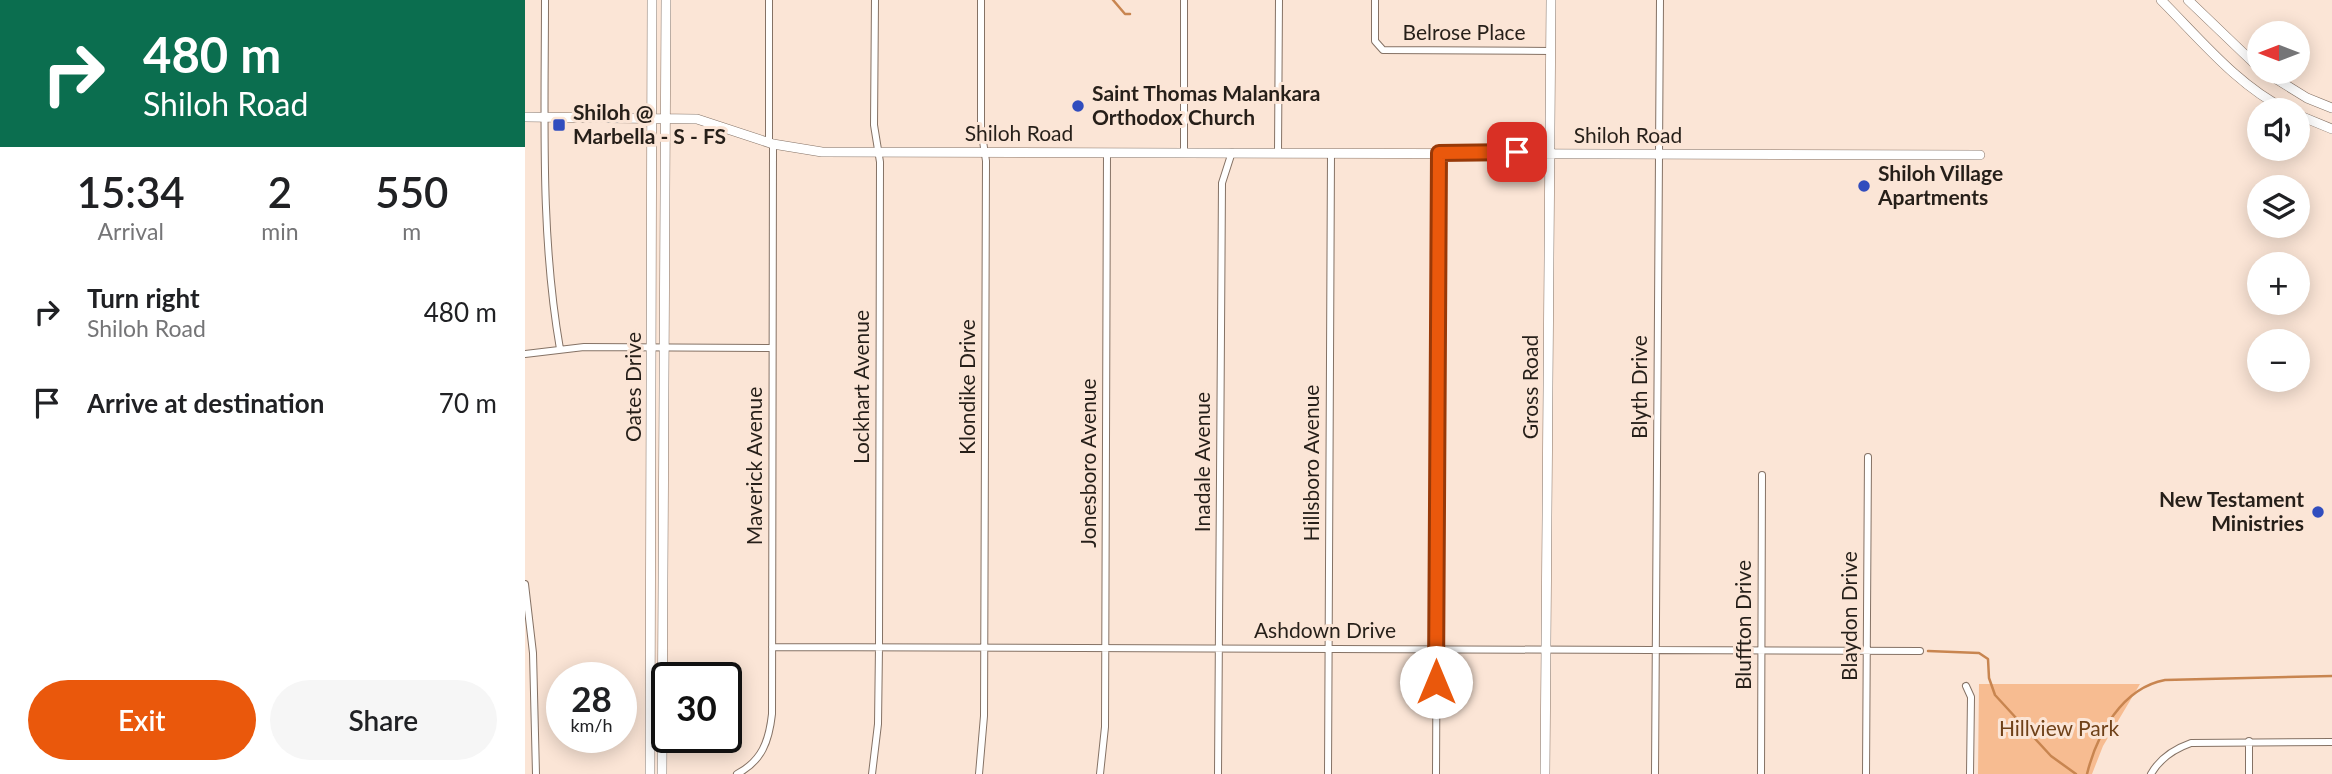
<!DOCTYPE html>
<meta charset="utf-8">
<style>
body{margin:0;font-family:Lato,sans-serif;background:#f6f6f6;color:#202124;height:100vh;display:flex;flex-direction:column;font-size:26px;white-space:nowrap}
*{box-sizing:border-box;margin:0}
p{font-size:23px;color:#757577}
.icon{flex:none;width:38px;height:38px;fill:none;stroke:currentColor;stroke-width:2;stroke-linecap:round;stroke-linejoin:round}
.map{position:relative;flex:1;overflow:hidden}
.drawer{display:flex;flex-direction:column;background:#fff;width:525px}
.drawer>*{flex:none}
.banner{background:#0b6e4f;color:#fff;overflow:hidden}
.needle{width:46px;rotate:270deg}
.tools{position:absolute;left:1722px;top:21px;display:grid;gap:14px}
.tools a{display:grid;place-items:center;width:63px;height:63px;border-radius:50%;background:#fff;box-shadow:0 4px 18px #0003;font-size:35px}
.speed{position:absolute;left:21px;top:662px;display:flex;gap:14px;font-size:35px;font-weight:700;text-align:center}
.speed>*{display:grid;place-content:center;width:91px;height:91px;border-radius:50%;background:#fff;box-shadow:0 4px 18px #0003;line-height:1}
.speed small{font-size:18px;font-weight:400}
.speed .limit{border:4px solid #111;border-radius:10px;background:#fff;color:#111}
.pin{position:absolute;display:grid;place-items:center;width:60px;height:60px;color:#fff;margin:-30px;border-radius:14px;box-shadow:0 4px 10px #0006}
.me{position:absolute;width:77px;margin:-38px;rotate:0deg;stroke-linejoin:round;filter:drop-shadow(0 0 5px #0008)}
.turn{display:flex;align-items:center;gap:24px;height:147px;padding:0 28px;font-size:32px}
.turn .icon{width:91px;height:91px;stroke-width:2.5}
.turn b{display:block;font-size:49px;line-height:60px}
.eta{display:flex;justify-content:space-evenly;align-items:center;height:119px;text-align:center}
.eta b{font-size:42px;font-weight:600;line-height:49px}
.primary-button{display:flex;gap:14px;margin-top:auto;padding:14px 28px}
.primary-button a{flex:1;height:80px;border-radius:42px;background:#ea580c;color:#fff;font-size:28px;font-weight:600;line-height:80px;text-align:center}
.primary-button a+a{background:#f6f6f6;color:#202124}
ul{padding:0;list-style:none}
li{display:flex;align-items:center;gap:21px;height:91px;padding:0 28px}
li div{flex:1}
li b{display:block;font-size:26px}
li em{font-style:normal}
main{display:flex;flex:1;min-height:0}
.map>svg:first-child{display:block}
.green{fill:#f7bc91}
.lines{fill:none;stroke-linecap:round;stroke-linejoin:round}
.stream{stroke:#c88550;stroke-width:2.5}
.street-casing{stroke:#857265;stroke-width:8}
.secondary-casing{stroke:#857265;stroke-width:10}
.street{stroke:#fff;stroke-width:6}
.secondary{stroke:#fff;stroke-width:9}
.route-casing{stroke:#983908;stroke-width:18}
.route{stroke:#ea580c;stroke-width:12}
.poi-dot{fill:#314dbe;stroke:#fbe5d6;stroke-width:2.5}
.labels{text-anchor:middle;stroke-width:6;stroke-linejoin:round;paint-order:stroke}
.street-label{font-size:21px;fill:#261f19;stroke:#fbe5d6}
.poi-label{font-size:21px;font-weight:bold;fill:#261f19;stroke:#fbe5d6;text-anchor:start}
.park-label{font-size:21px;fill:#6f4119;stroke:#fbe5d6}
</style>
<main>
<section class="drawer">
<div class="banner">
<div class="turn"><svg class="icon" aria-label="right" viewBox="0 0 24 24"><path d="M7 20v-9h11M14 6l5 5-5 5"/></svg><div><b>480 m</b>Shiloh Road</div></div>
</div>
<div class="eta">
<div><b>15:34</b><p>Arrival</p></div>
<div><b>2</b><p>min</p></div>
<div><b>550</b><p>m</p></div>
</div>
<ul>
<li><svg class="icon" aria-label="right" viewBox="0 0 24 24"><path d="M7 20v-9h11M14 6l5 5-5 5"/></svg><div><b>Turn right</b><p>Shiloh Road</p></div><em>480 m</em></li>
<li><svg class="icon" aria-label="arrive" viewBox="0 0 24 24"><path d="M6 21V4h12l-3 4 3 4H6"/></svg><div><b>Arrive at destination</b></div><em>70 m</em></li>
</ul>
<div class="primary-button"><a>Exit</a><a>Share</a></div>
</section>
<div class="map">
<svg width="1807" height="774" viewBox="0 0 1807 774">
<rect width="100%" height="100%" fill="#fbe5d6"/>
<path class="green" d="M 1454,684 L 1615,684 L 1578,746 L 1567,774 L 1453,774 Z"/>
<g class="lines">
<path class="stream" d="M 588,0 L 600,14 L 605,14
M 1403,651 L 1454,653 L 1463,659 L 1464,678 L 1470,695 L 1526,756 L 1551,774
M 1562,774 C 1572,734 1597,688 1640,680 L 1807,676"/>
<defs>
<path id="street" d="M 20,0 C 20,117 15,234 35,349
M 850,0 L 850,41 L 858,50 L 1026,51
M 244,143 L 244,0
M 659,152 L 659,0
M 753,152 L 754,0
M 0,354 L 59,347 L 247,348
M 0,584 L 8,653 L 11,774
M 247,647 L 1395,651
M 1441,686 L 1446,697 L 1445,774
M 212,774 C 237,761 244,741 247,714 L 248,144
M 347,774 L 353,724 L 354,647 L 355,162 L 349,125 L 350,0
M 454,774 L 459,716 L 461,161 L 456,128 L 456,0
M 575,774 L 580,727 L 582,152
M 693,774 L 697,183 L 707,152
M 803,774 L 806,153
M 911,774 L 914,153
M 1130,774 L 1135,0
M 1236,774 L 1237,475
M 1341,774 L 1343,457
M 1626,774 C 1635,758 1649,749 1666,743 L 1807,742
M 1724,774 L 1724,741"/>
<path id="secondary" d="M 1636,0 C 1675,39 1713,86 1762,110
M 1663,0 L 1734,68
M 1740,72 L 1782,98 L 1807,108
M 1773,115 L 1807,129
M 0,117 L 172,119 L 248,144 L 297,152 L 1455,155
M 125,774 L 127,0
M 137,774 L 141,0
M 1020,774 L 1026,0"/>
</defs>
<use href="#street" class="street-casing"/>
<use href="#secondary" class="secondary-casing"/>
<use href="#street" class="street"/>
<use href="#secondary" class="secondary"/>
</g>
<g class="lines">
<defs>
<path id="route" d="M 911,682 L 914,153 L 992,152"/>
</defs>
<use href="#route" class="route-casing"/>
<use href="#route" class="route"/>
</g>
<g class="poi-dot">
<circle cx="553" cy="106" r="7"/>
<rect x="27" y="118" width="14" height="14" rx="3.5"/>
<circle cx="1339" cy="186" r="7"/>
<circle cx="1793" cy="512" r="7"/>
</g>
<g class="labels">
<g class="street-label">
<text x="939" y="40">Belrose Place</text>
<text x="494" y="141">Shiloh Road</text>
<text x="1103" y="143">Shiloh Road</text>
<text transform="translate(109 387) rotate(-90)" y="7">Oates Drive</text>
<text transform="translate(337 387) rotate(-90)" y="7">Lockhart Avenue</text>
<text transform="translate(443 387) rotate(-90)" y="7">Klondike Drive</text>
<text transform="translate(1006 387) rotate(-90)" y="7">Gross Road</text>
<text transform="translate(1115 387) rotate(-90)" y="7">Blyth Drive</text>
<text transform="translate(678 462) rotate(-90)" y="7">Inadale Avenue</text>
<text transform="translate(564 463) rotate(-90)" y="7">Jonesboro Avenue</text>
<text transform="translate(787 463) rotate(-90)" y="7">Hillsboro Avenue</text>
<text transform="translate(230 466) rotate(-90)" y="7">Maverick Avenue</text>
<text transform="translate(1325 616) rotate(-90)" y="7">Blaydon Drive</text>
<text transform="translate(1219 625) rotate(-90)" y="7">Bluffton Drive</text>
<text x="800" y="638">Ashdown Drive</text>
</g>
<g class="poi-label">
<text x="567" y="101">Saint Thomas Malankara<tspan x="567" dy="24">Orthodox Church</tspan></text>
<text x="48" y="120">Shiloh @<tspan x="48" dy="24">Marbella - S - FS</tspan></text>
<text x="1353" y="181">Shiloh Village<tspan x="1353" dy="24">Apartments</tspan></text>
<text x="1779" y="507" text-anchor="end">New Testament<tspan x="1779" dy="24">Ministries</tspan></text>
</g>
<g class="park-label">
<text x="1534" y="736">Hillview Park</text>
</g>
</g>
</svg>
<div class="tools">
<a><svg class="needle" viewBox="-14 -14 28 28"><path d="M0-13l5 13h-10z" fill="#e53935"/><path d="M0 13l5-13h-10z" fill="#757577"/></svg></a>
<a><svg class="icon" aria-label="sound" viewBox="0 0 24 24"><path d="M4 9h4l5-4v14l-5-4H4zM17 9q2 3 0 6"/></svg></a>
<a><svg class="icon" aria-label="layers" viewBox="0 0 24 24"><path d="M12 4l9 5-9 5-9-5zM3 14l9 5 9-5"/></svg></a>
<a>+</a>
<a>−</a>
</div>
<div class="speed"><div>28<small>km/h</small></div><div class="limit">30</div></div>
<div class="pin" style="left:992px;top:152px;background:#d93025"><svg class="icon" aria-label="arrive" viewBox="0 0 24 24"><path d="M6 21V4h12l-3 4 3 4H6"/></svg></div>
<svg class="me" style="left:911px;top:682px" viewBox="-20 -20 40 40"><circle r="19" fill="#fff"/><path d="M0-13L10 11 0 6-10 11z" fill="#ea580c"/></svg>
</div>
</main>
